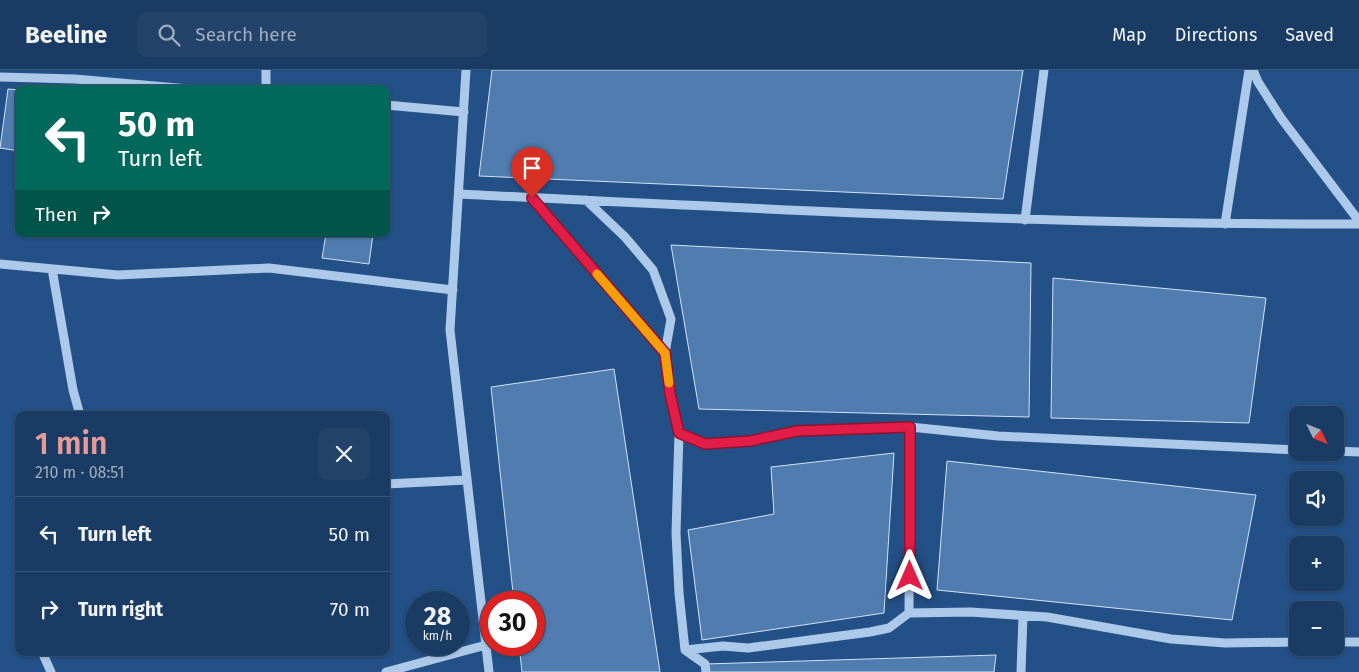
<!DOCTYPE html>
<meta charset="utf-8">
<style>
body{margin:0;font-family:"Fira Sans",sans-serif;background:#23436a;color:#f1f3f6;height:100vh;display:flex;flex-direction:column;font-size:19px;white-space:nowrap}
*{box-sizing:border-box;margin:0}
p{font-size:16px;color:#9fadbf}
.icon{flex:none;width:28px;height:28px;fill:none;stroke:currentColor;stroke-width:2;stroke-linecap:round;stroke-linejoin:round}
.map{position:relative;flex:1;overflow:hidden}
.panel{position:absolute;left:15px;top:341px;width:375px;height:245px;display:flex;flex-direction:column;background:#1a3c64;border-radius:10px;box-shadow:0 1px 4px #0004,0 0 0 1px #385678}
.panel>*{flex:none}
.banner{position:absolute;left:15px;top:15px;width:375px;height:152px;border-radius:10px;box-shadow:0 1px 4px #0004,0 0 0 1px #385678;background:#00695c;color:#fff;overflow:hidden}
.needle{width:32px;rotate:133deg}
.buttons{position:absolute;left:1289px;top:336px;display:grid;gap:10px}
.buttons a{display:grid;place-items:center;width:55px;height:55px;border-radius:10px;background:#1a3c64;box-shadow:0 1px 4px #0004,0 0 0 1px #385678;font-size:25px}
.speed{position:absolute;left:405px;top:521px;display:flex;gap:10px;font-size:25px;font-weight:700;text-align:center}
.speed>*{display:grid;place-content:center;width:65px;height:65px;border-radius:50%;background:#1a3c64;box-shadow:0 1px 4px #0004,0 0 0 1px #385678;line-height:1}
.speed small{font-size:12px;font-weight:400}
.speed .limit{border:8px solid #d22;background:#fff;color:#111}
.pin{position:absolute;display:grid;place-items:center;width:42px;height:42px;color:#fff;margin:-51px -21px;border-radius:50% 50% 50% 0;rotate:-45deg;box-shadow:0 0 5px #0007}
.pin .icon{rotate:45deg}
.me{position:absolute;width:55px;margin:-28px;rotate:0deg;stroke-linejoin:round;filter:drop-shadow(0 0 4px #0008)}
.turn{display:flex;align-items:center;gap:18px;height:105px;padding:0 20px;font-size:22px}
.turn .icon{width:65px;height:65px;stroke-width:2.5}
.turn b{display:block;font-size:35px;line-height:42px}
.then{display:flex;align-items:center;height:48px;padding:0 20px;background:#0003;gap:10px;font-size:19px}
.round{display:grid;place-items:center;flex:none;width:52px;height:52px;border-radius:10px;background:#23436a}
.head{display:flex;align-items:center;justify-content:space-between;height:85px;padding:0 20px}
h1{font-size:30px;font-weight:600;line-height:38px;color:#e69b98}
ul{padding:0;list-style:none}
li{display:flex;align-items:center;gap:15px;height:75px;padding:0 20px;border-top:1px solid #385678}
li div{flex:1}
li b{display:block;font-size:19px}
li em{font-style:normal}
header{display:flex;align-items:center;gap:30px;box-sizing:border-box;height:70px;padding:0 25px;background:#1a3c64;border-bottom:1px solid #385678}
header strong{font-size:24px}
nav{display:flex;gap:28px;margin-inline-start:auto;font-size:18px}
.search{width:350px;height:45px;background:#23436a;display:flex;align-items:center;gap:12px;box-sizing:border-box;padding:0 18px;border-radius:10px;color:#9fadbf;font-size:19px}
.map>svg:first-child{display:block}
.building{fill:#507cb0;stroke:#d1e3f7}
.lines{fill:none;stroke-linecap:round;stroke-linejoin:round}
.minor{stroke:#adc9e9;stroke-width:9}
.route-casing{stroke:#92132f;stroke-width:12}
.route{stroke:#e11d48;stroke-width:9}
.slow{stroke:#f59e0b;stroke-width:9}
</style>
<header>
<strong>Beeline</strong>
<div class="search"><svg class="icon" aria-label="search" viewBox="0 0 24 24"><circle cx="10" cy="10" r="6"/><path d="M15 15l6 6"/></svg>Search here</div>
<nav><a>Map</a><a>Directions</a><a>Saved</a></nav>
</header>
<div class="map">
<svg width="1359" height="602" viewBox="0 0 1359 602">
<rect width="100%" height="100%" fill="#235086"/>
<path class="building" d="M 492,0 L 1023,0 L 1003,129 L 479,106 Z
M 8,19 L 19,20 L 19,81 L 0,78 Z
M 326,164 L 373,164 L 369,194 L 322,188 Z
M 671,175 L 1031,193 L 1029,347 L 699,339 Z
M 1053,208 L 1266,228 L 1249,353 L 1051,348 Z
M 614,299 L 660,602 L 522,602 L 519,575 L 534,575 L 534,532 L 514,532 L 491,317 Z
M 894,383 L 884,543 L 702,570 L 688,460 L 774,444 L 771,397 Z
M 947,391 L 1256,425 L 1232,550 L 937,520 Z
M 996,585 L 994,602 L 706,602 L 705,594 Z"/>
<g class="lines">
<path class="minor" d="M 466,0 L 450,260 L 489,602
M 1253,0 L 1258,12 L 1281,48 L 1359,151
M 0,7 L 75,9 L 189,19
M 266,19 L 266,0
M 386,35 L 464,42
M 459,124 C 759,139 1058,155 1359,154
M 532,128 L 665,283
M 586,130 L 625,167 L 653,200 L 671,249 L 665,283 L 670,324 L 679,363 L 705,374 L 750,371 L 797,361 L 910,357 L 998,366 L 1298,380
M 1025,150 L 1044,0
M 1225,154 L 1249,0
M 0,194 L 118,205 L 269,198 L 453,220
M 52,199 L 73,320 L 80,345
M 679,363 L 676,463 L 679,523 L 685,580 L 723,576 L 748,578 L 870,562 L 889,558 L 909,543 L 970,542 L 1047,547 L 1171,569 L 1225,573 L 1298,572
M 1335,381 L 1359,382
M 386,414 L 467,410
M 909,543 L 910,357
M 1335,572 L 1359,572
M 685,580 L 705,594 L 706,602
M 42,582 L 51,602
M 386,602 L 486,575
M 1021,602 L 1023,546"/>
</g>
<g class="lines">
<defs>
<path id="route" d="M 532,128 L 665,283 L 670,324 L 679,363 L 705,374 L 750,371 L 797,361 L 910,357 L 910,506"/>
</defs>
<use href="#route" class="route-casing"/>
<use href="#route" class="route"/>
<path class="slow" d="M 597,204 L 665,283 L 669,313"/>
</g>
</svg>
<div class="buttons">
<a><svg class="needle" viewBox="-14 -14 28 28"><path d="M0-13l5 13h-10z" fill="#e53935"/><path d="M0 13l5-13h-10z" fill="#9fadbf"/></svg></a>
<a><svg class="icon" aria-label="sound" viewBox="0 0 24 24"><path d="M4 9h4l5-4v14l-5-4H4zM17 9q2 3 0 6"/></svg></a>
<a>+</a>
<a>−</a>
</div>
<div class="speed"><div>28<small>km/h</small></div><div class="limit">30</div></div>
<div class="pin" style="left:532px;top:128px;background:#d93025"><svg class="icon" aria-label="arrive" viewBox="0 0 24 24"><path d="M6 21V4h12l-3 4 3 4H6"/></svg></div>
<svg class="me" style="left:910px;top:506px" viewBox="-20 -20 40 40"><path d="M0-17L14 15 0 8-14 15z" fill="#e11d48" stroke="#fff" stroke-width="4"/></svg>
<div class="banner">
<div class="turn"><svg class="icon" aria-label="left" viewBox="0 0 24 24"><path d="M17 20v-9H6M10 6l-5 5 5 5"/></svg><div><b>50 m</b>Turn left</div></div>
<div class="then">Then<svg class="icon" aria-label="right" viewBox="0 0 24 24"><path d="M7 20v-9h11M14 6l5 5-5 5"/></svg></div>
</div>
<section class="panel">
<div class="head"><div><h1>1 min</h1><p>210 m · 08:51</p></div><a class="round"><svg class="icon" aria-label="close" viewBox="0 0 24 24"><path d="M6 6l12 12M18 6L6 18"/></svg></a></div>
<ul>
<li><svg class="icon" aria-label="left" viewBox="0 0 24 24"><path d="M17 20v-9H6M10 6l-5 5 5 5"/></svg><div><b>Turn left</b></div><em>50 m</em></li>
<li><svg class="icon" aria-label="right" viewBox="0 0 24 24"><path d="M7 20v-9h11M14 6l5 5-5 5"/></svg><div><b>Turn right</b></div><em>70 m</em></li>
</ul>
</section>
</div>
